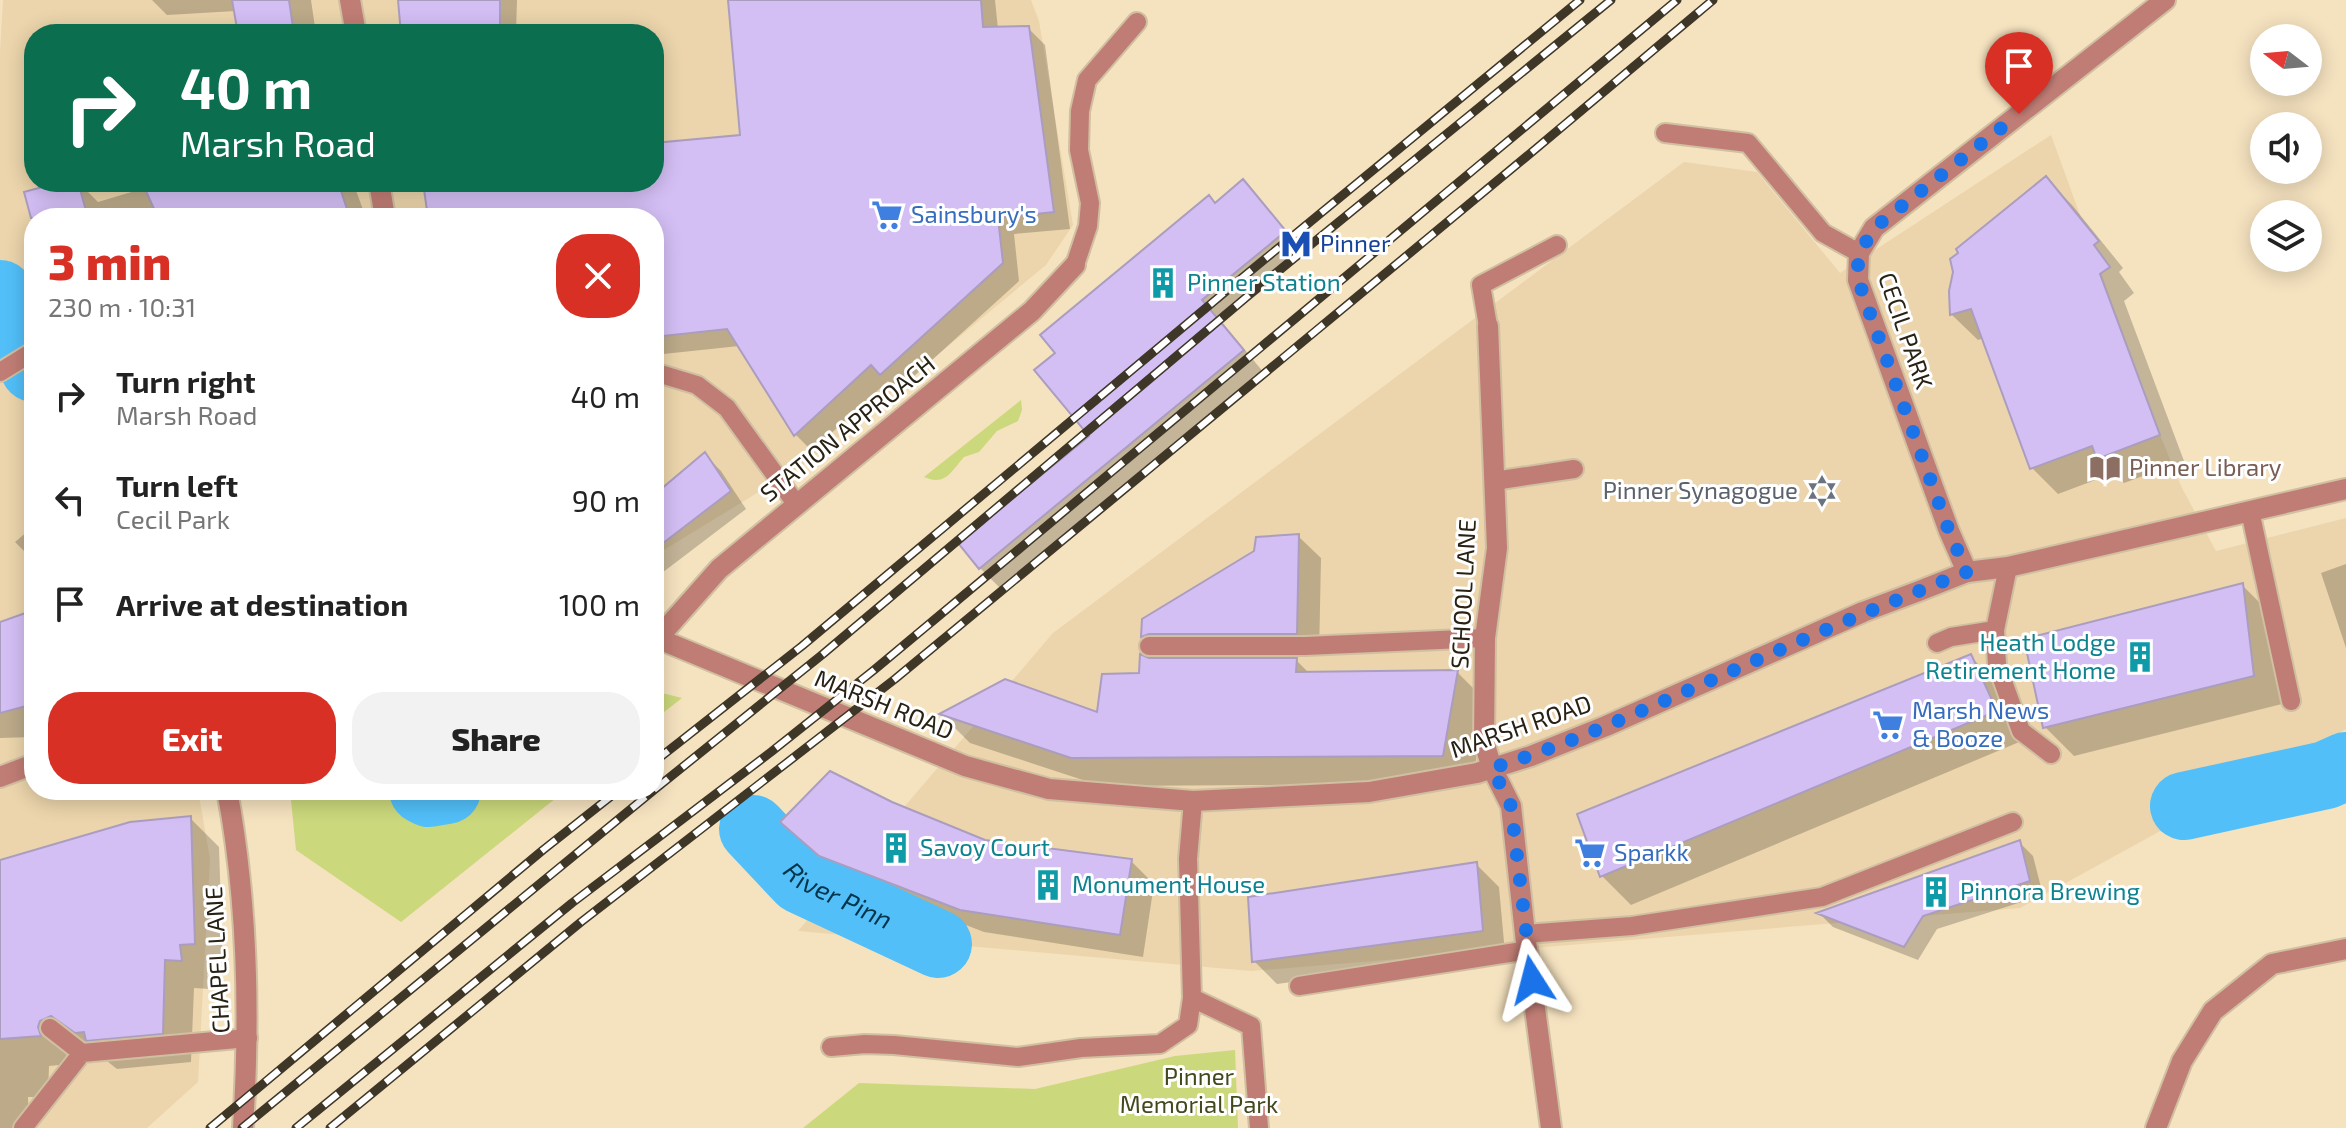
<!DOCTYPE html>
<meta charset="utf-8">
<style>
body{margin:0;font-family:"Exo 2",sans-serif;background:#f2f2f2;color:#222;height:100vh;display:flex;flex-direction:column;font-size:30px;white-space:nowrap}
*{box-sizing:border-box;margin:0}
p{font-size:26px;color:#767676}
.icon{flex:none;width:44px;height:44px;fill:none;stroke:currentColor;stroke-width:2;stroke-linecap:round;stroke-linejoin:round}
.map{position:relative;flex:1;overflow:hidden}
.sheet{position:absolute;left:24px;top:208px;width:640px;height:592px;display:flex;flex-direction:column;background:#fff;border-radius:32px;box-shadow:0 4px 20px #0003}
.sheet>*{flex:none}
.top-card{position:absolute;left:24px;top:24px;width:640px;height:168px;border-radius:32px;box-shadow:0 4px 20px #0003;background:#0b6e4f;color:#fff;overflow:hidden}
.needle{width:52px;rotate:286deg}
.buttons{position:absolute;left:2250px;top:24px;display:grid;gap:16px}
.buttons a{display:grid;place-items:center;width:72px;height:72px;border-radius:50%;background:#fff;box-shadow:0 4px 20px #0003;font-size:40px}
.pin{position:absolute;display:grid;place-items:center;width:68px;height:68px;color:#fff;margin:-82px -34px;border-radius:50% 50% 50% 0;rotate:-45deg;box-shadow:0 0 8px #0007}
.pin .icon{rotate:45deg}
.me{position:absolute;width:88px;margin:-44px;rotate:351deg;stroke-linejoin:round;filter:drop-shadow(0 0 6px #0008)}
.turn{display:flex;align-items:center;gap:28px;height:168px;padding:0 24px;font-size:36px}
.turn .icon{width:104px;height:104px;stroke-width:2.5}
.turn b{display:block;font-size:56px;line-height:68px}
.round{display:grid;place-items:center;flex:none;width:84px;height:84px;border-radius:32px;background:#f2f2f2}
.summary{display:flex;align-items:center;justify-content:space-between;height:136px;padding:0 24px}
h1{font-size:48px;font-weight:800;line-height:60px;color:#d93025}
.cta{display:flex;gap:16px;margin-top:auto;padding:16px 24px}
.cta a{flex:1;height:92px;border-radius:32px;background:#d93025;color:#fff;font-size:32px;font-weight:800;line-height:92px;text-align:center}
.cta a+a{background:#f2f2f2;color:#222}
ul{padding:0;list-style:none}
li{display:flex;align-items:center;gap:24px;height:104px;padding:0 24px}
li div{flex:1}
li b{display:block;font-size:30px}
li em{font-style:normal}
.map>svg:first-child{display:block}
.built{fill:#ecd5ac;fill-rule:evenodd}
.green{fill:#ccd87c}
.shadow{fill:#0003}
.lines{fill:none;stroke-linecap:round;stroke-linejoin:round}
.river{stroke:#52bff9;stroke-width:68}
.building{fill:#d4bff5;stroke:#aa9dbf;stroke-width:2}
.service-casing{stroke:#d0bfa0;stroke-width:22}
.minor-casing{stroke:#d0bfa0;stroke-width:24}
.tertiary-casing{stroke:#d0bfa0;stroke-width:24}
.service{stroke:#c07d75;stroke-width:18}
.minor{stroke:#c07d75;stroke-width:20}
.tertiary{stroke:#c07d75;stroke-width:20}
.rail-casing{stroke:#3e3627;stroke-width:9}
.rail{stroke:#fff;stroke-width:6;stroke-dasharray:18;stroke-linecap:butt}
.route{stroke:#1a73e8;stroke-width:14;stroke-dasharray:0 25.2}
.labels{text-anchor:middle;stroke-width:6;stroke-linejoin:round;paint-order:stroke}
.shop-label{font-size:24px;fill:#366cbe;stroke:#fff;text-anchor:start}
.transit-label{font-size:24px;fill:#164399;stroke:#fff;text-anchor:start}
.culture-label{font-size:24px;fill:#0d838f;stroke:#fff;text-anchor:start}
.street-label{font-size:24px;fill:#282114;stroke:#fff}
.education-label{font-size:24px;fill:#785e54;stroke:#fff;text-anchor:start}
.worship-label{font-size:24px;fill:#5b616d;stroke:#fff;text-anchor:end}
.park-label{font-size:24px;fill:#43481d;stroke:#fff}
.water-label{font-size:26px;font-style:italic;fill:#02344b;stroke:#fff}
</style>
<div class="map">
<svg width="2346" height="1128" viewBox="0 0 2346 1128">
<rect width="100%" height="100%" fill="#f5e2bf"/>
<path class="built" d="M 3,0 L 1031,0 L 1039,21 L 1073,225 L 1046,265 L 808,462 L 654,556 L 654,218 L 34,218 L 34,790 L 198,790 L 210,859 L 198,1082 L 147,1128 L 0,1128 L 0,51 ZM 34,34 L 654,34 L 654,182 L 34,182 Z
M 2051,135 L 2160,435 L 2182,488 L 2216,551 L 2346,518 L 2346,729 L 2020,908 L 1251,971 L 798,931 L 1053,633 L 1684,162 L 1757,172 L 1840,273 Z"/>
<path class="green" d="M 1021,400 L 1022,410 L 1018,421 L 997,431 L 979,452 L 964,457 C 952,470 946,487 924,477 Z
M 654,691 L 682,698 L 654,720 Z
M 290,790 L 566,790 L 401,922 L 296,850 Z
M 1235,1050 L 1238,1128 L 803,1128 L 859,1083 L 1035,1089 L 1175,1056 Z"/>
<path class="shadow" d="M 152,0 L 311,0 L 316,34 L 240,34 L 236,11 L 167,15 Z
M 400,0 L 517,0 L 516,34 L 403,34 Z
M 730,0 L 995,0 L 998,29 L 1028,28 L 1045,45 L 1070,229 L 1014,234 L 1019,281 L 898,391 L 888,381 L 812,451 L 796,435 L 739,346 L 654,355 L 654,218 L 430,218 L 425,182 L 654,182 L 654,145 L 743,137 Z
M 2046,179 L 2072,205 L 2123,268 L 2119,272 L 2134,293 L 2124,301 L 2184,461 L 2124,483 L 2114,473 L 2058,494 L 2032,468 L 1984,338 L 1978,340 L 1952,315 L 1951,291 Z
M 69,182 L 78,182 L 98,202 L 165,182 L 353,182 L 366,218 L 34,218 L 34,220 L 27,193 Z
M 1243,182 L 1306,253 L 1222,322 L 1264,373 L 1001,589 L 980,568 L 1092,436 L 1216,205 Z
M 34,276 L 34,337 L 8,344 L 10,351 L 0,354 L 0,285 Z
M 704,454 L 721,471 L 746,509 L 654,579 L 654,480 L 657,478 L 666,487 Z
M 34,526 L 34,561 L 15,542 Z
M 1298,536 L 1321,558 L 1319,656 L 1172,656 L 1166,659 L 1143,636 L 1144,620 Z
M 2346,564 L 2346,648 L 2321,573 Z
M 2242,585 L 2271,614 L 2282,704 L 2074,756 L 2045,727 Z
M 34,612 L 34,737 L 0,738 L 0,625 Z
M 1971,657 L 2000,686 L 2024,740 L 1631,905 L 1602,876 Z
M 1149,660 L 1296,660 L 1310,674 L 1457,672 L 1486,701 L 1472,784 L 1101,786 L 970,743 L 942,715 L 1099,715 L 1140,675 Z
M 891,804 L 985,842 L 1131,861 L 1154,884 L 1143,957 L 984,932 L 844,878 L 783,822 Z
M 190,818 L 219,847 L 223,972 L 207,974 L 210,989 L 194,988 L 191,1062 L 117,1069 L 88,1046 L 74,1045 L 66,1055 L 69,1064 L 49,1066 L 48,1097 L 28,1097 L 29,1128 L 0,1128 L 0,862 Z
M 2019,842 L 2033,856 L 2043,895 L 1937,929 L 1918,960 L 1833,927 L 1820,914 Z
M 1476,864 L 1499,887 L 1505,953 L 1277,984 L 1254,961 Z"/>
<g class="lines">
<g class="river">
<path d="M 0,294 L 34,368"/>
<path d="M 423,790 L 429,793 L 447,790"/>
<path d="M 2184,806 L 2326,775 L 2346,766"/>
<path id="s1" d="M 753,829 L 801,880 L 938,944"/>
</g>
</g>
<path class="building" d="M 232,0 L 289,0 L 294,34 L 238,34 Z
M 398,0 L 500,0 L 500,34 L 401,34 Z
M 728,0 L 981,0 L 983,27 L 1029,26 L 1054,212 L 998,218 L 1003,263 L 880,375 L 871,365 L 794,436 L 727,329 L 654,337 L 654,218 L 428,218 L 423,182 L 654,182 L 654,143 L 740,135 Z
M 2046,176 L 2099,241 L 2094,245 L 2110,267 L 2100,274 L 2160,435 L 2097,459 L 2092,446 L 2030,469 L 1971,309 L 1950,315 L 1949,291 L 1953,272 L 1950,259 L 1958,253 L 1956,249 Z
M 1243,179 L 1286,231 L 1202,300 L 1244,350 L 979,569 L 958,543 L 1089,436 L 1034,370 L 1055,353 L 1040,335 L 1209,195 L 1215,203 Z
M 61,182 L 78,182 L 88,218 L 31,218 L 24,192 Z
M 142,182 L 338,182 L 350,218 L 158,218 Z
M 705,452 L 731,491 L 654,550 L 654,495 Z
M 1299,534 L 1297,634 L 1149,634 L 1141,637 L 1142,619 L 1254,551 L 1256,537 Z
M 2243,583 L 2254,676 L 2043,728 L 2024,639 Z
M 34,610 L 34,704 L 0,713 L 0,622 Z
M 1140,654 L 1149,658 L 1297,658 L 1296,672 L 1458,670 L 1443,756 L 1071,758 L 939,714 L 1005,679 L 1097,712 L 1102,674 L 1139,673 Z
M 1971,654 L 1997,711 L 1600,877 L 1577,814 Z
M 830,771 L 892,802 L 985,840 L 1132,859 L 1120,935 L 960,910 L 819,856 L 780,822 Z
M 191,816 L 195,944 L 180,945 L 182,961 L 165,960 L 163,1034 L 86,1041 L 84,1032 L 75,1033 L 51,1016 L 40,1021 L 38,1027 L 41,1036 L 0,1039 L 0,860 L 130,822 Z
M 2020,840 L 2030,881 L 1923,916 L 1904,947 L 1816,913 Z
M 1477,862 L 1483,931 L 1252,962 L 1248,897 Z"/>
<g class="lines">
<defs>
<path id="service" d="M 1665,133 L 1748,143 L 1823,233 L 1859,253
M 1075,265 L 1088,226 L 1090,203 L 1079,150 L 1080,111 L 1087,80 L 1137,22
M 1488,326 L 1481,285 L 1557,245
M 0,372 L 34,351
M 654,372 L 697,385 L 727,408 L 797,505
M 1494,481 L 1574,469
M 2250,511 L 2291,701
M 1995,630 L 1997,665 L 2021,731 L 2051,754
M 1937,643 L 1951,637 L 1995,630 L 2008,567
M 1149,646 L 1305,646 L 1485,638
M 1525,934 L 1632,926 L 1822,897 L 2013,822
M 1299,986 L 1528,950
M 1192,998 L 1251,1026 L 1259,1128
M 50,1028 L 82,1053
M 831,1047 L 865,1044 L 894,1045 L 1018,1057 L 1081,1048 L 1160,1044 L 1188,1025 L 1192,998 L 1188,859 L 1193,801
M 23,1128 L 82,1053 L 248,1038"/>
<path id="minor" d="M 1488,326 L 1497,548 L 1485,638 L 1484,742 L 1492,768 L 1511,806 L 1525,934 L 1551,1128
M 1967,572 L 1949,531 L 1858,280 L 1859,253 L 1874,228 L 2165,0
M 658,638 L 719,569 L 1032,311 L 1075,265
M 227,790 C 248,901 250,1016 243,1128
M 2156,1128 L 2182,1061 L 2213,1011 L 2272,964 L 2346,949"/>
<path id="tertiary" d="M 350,0 L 356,34
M 379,182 L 385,218
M 654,637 L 965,766 L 1049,789 L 1193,801 L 1369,792 L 1477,773 L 1531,756 L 1606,726 L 1863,612 L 1919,591 L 1967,572 L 2008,567 L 2346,489
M 0,777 L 34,764"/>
</defs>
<use href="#service" class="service-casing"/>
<use href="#minor" class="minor-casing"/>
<use href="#tertiary" class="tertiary-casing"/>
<use href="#service" class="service"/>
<use href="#minor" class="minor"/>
<use href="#tertiary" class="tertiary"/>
<defs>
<path id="rail" d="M 654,762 L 802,646 L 1237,282 L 1580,0
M 654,790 L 823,654 L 1249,295 L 1611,0
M 210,1128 L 543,850 L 619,790
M 242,1128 L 654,790
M 296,1128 L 572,903 L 771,752 L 874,670 L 1677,0
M 330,1128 L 581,922 L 895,679 L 1532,152 L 1713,0"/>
</defs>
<use href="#rail" class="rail-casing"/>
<use href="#rail" class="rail"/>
</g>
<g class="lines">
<path class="route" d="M 1532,980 L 1511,806 L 1492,768 C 1574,743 1652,706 1730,672 C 1808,637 1887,603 1967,572 L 1949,531 L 1868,308 C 1854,270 1853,263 1874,228 L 2019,114"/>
</g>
<defs>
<symbol id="supermarket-bare" viewBox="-9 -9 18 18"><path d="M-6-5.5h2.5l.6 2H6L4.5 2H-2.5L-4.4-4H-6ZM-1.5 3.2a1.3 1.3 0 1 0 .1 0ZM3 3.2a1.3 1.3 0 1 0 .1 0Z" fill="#3f7fe0" stroke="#fff" stroke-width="2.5" paint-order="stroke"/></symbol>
<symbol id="metro-bare" viewBox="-9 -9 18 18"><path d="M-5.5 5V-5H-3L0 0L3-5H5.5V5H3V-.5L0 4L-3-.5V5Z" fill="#1a4fb4" stroke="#fff" stroke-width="2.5" paint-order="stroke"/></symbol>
<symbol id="building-bare" viewBox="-9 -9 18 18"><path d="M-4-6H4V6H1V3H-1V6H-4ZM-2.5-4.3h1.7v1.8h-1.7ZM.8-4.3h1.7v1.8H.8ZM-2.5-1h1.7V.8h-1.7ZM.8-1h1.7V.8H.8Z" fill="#0f9aa8" stroke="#fff" stroke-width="2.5" paint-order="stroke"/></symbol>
<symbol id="library-bare" viewBox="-9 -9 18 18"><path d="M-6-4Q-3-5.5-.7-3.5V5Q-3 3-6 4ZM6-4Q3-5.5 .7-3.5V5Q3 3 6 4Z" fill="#8d6e63" stroke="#fff" stroke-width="2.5" paint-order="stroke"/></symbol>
<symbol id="synagogue-bare" viewBox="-9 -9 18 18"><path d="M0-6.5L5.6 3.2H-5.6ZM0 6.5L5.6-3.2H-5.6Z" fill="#6b7280" stroke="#fff" stroke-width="2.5" paint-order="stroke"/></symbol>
</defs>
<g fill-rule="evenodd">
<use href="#supermarket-bare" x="865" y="193" width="44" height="44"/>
<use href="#metro-bare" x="1274" y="222" width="44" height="44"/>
<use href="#building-bare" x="1141" y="261" width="44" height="44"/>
<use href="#library-bare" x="2083" y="446" width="44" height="44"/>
<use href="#synagogue-bare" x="1800" y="469" width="44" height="44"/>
<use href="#building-bare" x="2118" y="635" width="44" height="44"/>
<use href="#supermarket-bare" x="1866" y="703" width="44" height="44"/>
<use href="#building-bare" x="874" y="826" width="44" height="44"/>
<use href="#supermarket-bare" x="1568" y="831" width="44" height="44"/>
<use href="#building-bare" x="1026" y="863" width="44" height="44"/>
<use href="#building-bare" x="1914" y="870" width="44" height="44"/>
</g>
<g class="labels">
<g class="shop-label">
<text x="911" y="223">Sainsbury's</text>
<text x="1912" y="719">Marsh News<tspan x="1912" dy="28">&amp; Booze</tspan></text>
<text x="1614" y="861">Sparkk</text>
</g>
<g class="transit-label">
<text x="1320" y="252">Pinner</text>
</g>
<g class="culture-label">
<text x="1187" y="291">Pinner Station</text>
<text x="2116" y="651" text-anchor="end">Heath Lodge<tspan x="2116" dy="28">Retirement Home</tspan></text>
<text x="920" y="856">Savoy Court</text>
<text x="1072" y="893">Monument House</text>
<text x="1960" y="900">Pinnora Brewing</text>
</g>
<g class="street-label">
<text transform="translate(1905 331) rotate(71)" y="8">CECIL PARK</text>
<text transform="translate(848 429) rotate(-39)" y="8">STATION APPROACH</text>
<text transform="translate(1464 594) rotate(-87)" y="8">SCHOOL LANE</text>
<text transform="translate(884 705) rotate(22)" y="8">MARSH ROAD</text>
<text transform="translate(1521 727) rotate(-19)" y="8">MARSH ROAD</text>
<text transform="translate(218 960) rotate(-93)" y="8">CHAPEL LANE</text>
</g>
<g class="education-label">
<text x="2129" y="476">Pinner Library</text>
</g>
<g class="worship-label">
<text x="1798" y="499">Pinner Synagogue</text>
</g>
<g class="park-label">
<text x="1199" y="1085">Pinner<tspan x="1199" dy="28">Memorial Park</tspan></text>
</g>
<g class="water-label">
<text dy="9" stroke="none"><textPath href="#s1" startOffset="110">River Pinn</textPath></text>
</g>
</g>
</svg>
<div class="buttons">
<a><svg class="needle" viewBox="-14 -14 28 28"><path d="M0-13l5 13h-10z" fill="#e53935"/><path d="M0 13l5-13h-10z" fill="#767676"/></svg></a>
<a><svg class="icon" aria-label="sound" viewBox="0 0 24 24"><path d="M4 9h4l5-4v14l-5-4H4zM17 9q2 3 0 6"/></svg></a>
<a><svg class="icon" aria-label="layers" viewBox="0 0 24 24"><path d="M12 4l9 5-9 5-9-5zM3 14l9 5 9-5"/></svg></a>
</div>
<div class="pin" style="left:2019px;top:114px;background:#d93025"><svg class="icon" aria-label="arrive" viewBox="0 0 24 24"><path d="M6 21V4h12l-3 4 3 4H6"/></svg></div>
<svg class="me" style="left:1532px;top:980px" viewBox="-20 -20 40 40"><path d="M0-17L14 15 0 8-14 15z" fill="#1a73e8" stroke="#fff" stroke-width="4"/></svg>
<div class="top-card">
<div class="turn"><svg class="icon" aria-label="right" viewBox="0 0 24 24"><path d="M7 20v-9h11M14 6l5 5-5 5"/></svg><div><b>40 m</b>Marsh Road</div></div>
</div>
<section class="sheet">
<div class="summary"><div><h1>3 min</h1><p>230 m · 10:31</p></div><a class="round" style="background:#d93025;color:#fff"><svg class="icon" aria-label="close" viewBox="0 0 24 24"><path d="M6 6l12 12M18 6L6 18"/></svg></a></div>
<ul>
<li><svg class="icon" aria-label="right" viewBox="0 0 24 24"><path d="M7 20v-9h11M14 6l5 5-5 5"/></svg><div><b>Turn right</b><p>Marsh Road</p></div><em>40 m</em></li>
<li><svg class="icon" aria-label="left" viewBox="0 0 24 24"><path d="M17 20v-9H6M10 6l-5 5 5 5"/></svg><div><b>Turn left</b><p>Cecil Park</p></div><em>90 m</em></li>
<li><svg class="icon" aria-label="arrive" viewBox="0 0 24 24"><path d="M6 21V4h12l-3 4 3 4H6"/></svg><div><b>Arrive at destination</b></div><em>100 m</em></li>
</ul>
<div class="cta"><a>Exit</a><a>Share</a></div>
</section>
</div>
